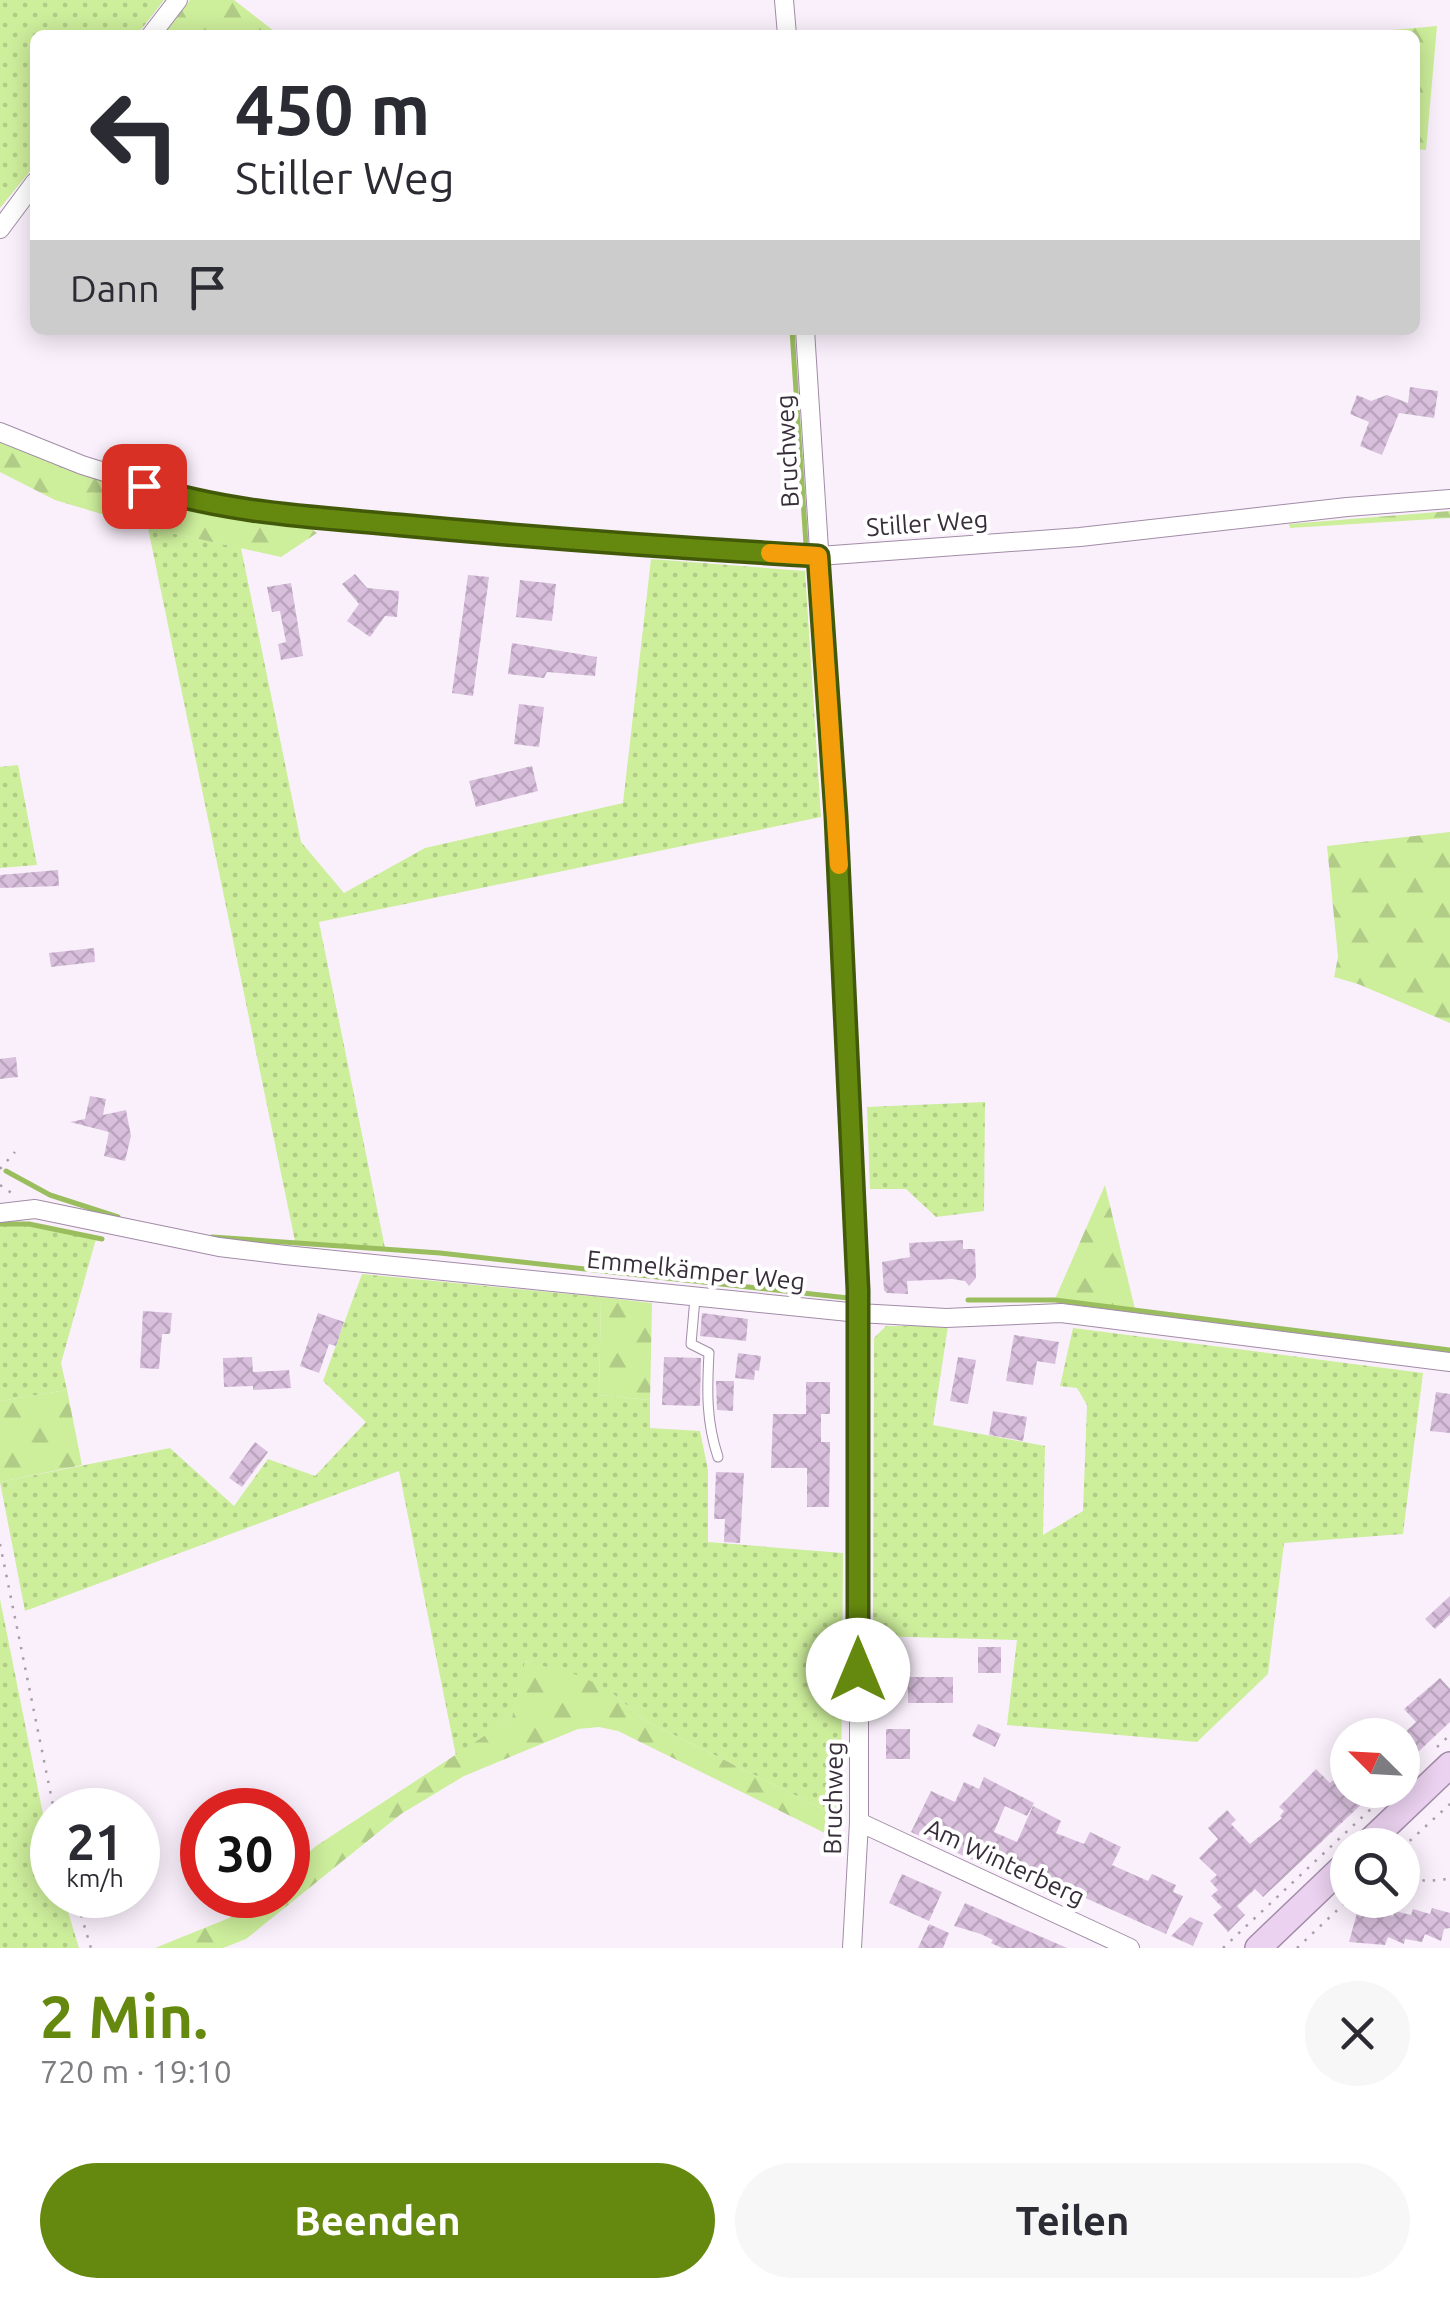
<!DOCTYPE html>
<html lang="de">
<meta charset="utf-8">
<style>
body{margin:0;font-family:Ubuntu,sans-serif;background:#f7f7f7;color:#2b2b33;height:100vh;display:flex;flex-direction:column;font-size:38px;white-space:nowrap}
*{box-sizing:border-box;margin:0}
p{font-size:32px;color:#7c7c81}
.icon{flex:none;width:55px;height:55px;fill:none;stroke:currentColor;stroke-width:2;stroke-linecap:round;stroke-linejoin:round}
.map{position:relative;height:1948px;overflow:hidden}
.drawer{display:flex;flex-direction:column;background:#fff;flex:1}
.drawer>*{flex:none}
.guide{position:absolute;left:30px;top:30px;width:1390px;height:305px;border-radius:15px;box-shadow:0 5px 25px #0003;background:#fff;color:#2b2b33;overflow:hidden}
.needle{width:65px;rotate:294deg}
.tools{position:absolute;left:1330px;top:1718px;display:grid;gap:20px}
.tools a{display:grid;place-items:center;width:90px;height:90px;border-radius:50%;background:#fff;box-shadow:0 5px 25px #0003;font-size:50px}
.speed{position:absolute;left:30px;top:1788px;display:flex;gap:20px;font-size:50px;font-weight:700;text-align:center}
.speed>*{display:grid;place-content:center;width:130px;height:130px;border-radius:50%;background:#fff;box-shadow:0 5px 25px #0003;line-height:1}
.speed small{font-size:25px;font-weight:400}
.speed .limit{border:15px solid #d22;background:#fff;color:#111}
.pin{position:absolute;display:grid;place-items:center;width:85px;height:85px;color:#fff;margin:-42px;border-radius:20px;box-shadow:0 5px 15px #0006}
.me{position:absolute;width:110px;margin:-55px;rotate:0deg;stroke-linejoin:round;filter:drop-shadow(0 0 8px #0008)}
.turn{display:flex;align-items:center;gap:35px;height:210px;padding:0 40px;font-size:45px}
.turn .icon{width:130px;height:130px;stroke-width:2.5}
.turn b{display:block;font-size:70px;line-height:85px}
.then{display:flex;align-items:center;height:95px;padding:0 40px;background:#0003;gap:20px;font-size:38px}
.round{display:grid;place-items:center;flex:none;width:105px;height:105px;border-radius:52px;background:#f7f7f7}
.headline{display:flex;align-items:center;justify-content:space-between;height:170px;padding:0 40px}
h1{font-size:60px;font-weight:600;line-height:75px;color:#65890e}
.action{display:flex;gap:20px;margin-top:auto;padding:20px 40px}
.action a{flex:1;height:115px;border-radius:60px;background:#65890e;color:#fff;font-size:40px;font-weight:600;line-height:115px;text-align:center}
.action a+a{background:#f7f7f7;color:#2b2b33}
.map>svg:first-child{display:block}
.grass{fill:url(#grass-dots)}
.forest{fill:url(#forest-firs)}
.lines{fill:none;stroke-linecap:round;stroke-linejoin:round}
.stream{stroke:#9abd5e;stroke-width:5}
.building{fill:url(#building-cross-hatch)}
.lane-casing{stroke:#a28ba7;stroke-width:11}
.street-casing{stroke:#a28ba7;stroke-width:20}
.secondary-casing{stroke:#a28ba7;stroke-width:28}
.path{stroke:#a89eaa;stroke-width:2.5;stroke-dasharray:2.5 8;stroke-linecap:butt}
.lane{stroke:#fff;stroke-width:9}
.street{stroke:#fff;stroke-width:18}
.secondary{stroke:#ebd2f0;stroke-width:25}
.route-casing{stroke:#425909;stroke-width:25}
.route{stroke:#65890e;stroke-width:18}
.slow{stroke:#f59e0b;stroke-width:18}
.labels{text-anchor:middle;stroke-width:8;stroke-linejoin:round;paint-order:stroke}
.street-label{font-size:25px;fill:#372e39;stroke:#fff}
</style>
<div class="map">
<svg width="1450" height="1948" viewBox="0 0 1450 1948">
<defs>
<pattern id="grass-dots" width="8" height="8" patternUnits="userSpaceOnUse" patternTransform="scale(2.5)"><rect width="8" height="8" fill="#cdee9b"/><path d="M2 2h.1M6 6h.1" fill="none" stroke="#b1cc86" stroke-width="1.8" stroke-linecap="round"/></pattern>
<pattern id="forest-firs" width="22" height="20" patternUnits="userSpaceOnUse" patternTransform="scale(2.5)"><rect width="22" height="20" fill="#cdee9b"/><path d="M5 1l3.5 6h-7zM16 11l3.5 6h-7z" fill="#b1cc86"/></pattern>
<pattern id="building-cross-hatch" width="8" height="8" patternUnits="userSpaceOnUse" patternTransform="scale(2.5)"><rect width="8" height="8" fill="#d8bfdc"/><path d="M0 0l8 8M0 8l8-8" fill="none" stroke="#baa4be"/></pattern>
</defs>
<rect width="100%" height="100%" fill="#faf0fc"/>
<path class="grass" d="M 0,0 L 164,0 L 137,35 L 35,35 L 35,165 L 0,208 Z
M 148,528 L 241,548 L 301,842 L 344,893 L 425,848 L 623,803 L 651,559 L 805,571 L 821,817 L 319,922 L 385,1248 L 295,1241 Z
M 18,765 L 37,865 L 0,868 L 0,767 Z
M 985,1102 L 984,1211 L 936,1217 L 906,1189 L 870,1189 L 867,1107 Z
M 28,1225 L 96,1239 L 61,1363 L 67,1390 L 0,1401 L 0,1226 Z
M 362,1274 L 601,1297 L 599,1395 L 650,1400 L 650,1428 L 700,1431 L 708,1470 L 708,1542 L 843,1553 L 841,1818 L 644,1720 L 611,1692 L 526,1661 L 512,1718 L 456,1756 L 399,1471 L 25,1611 L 0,1482 L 170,1448 L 234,1506 L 268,1459 L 315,1476 L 366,1422 L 323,1381 Z
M 886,1326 L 948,1326 L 933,1425 L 1045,1446 L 1043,1535 L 1083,1511 L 1087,1405 L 1077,1388 L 1060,1386 L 1073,1328 L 1423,1373 L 1403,1534 L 1284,1543 L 1268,1674 L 1197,1742 L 1007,1725 L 1017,1640 L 873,1636 L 874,1338 Z
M 0,1599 L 52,1859 L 52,1895 L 63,1895 L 79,1948 L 0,1948 Z"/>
<path class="forest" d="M 190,0 L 234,0 L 279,35 L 163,35 Z
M 1437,26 L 1426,150 L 1415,149 L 1415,35 L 1337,35 Z
M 0,437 L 79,470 L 368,528 L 367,532 L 310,528 L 317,533 L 281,557 L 148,528 L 55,500 L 0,472 Z
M 1450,511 L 1450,518 L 1290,528 L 1289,524 Z
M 1450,832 L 1450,1023 L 1358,984 L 1334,977 L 1338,957 L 1327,846 Z
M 1105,1185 L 1135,1309 L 1055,1299 Z
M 601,1297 L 652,1303 L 650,1400 L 599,1395 Z
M 67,1390 L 82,1465 L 0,1482 L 0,1401 Z
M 525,1661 L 581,1676 L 611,1692 L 644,1720 L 841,1818 L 841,1841 L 618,1731 L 599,1727 L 578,1729 L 464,1776 L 401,1814 L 246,1939 L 223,1948 L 155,1948 L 234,1916 L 258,1895 L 288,1895 L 288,1870 L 316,1846 L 512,1718 Z"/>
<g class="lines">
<path class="stream" d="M 792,330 L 806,545
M 6,1171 L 50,1195 L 118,1217
M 0,1224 L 29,1224 L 102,1239
M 212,1237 L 440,1253 L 848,1298
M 968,1300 L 1055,1300 L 1450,1350"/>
</g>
<path class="building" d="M 1410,387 L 1438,391 L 1434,418 L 1399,413 L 1382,455 L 1360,446 L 1369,422 L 1350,414 L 1357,395 L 1371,401 L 1387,395 L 1408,403 Z
M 355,574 L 367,588 L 399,591 L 397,617 L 385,616 L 370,637 L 347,621 L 359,604 L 342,584 Z
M 468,575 L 489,577 L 473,696 L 452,693 Z
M 520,580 L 556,584 L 552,621 L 516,617 Z
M 291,583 L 303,656 L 281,660 L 278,644 L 286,642 L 280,611 L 272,612 L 267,587 Z
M 512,643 L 597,657 L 595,676 L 547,672 L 544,678 L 508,674 Z
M 519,704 L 544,707 L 539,747 L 514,744 Z
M 532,766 L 538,791 L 476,807 L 469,781 Z
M 58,870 L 59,886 L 0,888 L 0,875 Z
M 94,948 L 95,962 L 51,967 L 49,953 Z
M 16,1057 L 18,1077 L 0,1079 L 0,1059 Z
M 90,1096 L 106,1099 L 103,1115 L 126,1110 L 131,1136 L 125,1161 L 104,1156 L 109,1132 L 70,1122 L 85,1119 Z
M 963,1240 L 963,1249 L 975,1249 L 976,1278 L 969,1286 L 965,1281 L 952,1279 L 907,1281 L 908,1294 L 887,1293 L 884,1290 L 882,1262 L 910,1257 L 909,1243 Z
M 143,1311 L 172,1313 L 170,1334 L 162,1334 L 159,1369 L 140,1368 Z
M 318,1313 L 344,1322 L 336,1346 L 329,1344 L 319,1373 L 300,1366 Z
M 702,1313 L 748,1319 L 746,1341 L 700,1336 Z
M 1014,1335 L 1059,1342 L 1055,1364 L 1037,1361 L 1033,1385 L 1006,1381 Z
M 738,1353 L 761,1356 L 759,1371 L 755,1370 L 754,1380 L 735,1378 Z
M 252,1357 L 253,1372 L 289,1370 L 291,1388 L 253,1390 L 253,1386 L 224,1387 L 223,1358 Z
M 664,1357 L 701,1358 L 700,1406 L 662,1405 Z
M 958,1357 L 976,1360 L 968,1404 L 950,1401 Z
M 716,1381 L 734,1381 L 733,1411 L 717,1410 Z
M 806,1382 L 830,1382 L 830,1414 L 821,1414 L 821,1442 L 830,1442 L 829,1507 L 807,1507 L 807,1468 L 771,1468 L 773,1414 L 806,1414 Z
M 1436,1392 L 1450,1394 L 1450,1433 L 1430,1431 Z
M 993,1411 L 1027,1417 L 1023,1441 L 989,1435 Z
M 255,1442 L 268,1452 L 242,1487 L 229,1478 Z
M 716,1472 L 744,1473 L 740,1543 L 724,1542 L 725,1519 L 714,1519 Z
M 1450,1596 L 1450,1615 L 1435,1629 L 1425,1619 Z
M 978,1647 L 1001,1647 L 1001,1673 L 978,1673 Z
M 908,1677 L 953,1677 L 953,1703 L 908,1703 Z
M 1440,1678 L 1450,1689 L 1450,1722 L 1402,1767 L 1402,1735 L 1416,1722 L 1404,1709 Z
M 978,1724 L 1001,1734 L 995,1747 L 972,1736 Z
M 886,1729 L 910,1729 L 910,1759 L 886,1759 Z
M 1348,1766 L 1348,1790 L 1359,1790 L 1367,1799 L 1263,1897 L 1255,1889 L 1237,1906 L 1245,1915 L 1228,1932 L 1213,1915 L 1222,1907 L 1211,1896 L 1218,1890 L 1210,1881 L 1217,1875 L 1199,1858 L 1218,1839 L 1208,1828 L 1227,1810 L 1236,1820 L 1231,1824 L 1250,1844 L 1282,1818 L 1280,1816 L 1284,1811 L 1279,1807 L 1316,1769 L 1330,1783 Z
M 984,1777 L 1034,1803 L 1027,1816 L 1005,1806 L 994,1832 L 1017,1842 L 1033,1806 L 1061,1821 L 1056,1833 L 1084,1844 L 1090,1832 L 1121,1847 L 1112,1865 L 1148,1881 L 1152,1874 L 1176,1885 L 1173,1892 L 1183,1896 L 1166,1934 L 1054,1884 L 1050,1895 L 911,1832 L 931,1791 L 955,1802 L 964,1782 L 979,1789 Z
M 902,1874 L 942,1892 L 929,1921 L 889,1903 Z
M 965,1903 L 1014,1925 L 1067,1948 L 1002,1948 L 991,1943 L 993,1940 L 981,1934 L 954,1926 Z
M 1432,1908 L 1450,1913 L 1450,1928 L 1444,1929 L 1441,1941 L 1425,1934 L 1422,1942 L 1405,1939 L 1404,1944 L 1388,1937 L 1385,1945 L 1349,1942 L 1357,1913 L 1375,1918 L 1376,1912 L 1393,1916 L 1395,1911 L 1411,1915 L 1413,1909 L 1430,1914 Z
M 1190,1917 L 1203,1923 L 1193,1946 L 1171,1936 Z
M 929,1924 L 949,1933 L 943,1948 L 918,1948 Z"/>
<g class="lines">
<defs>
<path id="lane" d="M 695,1298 L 691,1344 L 709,1353 C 707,1390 706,1421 718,1457"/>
<path id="street" d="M 784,0 L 787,35
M 151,35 L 178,0
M 0,229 L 35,182
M 805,330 L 836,816 L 859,1313 L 859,1822 L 852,1948
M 0,432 L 82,465 L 204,503 L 275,514 L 463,531 L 819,556 L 1080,537 L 1347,507 L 1450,499
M 0,1213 L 35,1209 L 219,1247 L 285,1255 L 859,1313 L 946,1318 L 1061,1313 L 1450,1362
M 859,1822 L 1130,1948"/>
<path id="secondary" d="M 1366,1845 L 1450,1765
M 1258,1948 L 1348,1862"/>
</defs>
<use href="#lane" class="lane-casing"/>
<use href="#street" class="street-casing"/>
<use href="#secondary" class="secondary-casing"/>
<path class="path" d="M 0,1169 L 15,1152
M 0,1185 L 13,1194
M 0,1544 L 54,1810
M 1437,1747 L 1450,1735
M 1402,1848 L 1450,1804
M 1402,1875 L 1426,1881 L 1450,1879
M 75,1895 L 91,1948
M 1223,1948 L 1391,1790
M 1297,1948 L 1348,1900"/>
<use href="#lane" class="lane"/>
<use href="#street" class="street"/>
<use href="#secondary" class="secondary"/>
</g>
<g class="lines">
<defs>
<path id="route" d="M 144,486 C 227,513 314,517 400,525 C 539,538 679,548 818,556 L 836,816 L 858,1290 L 858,1670"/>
</defs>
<use href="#route" class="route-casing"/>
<use href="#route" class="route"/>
<path class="slow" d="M 770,553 L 818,556 L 839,865"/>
</g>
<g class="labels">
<g class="street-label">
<text transform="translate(787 451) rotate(-93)" y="9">Bruchweg</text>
<text transform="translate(927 523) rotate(-4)" y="9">Stiller Weg</text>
<text transform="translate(696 1270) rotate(6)" y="9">Emmelkämper Weg</text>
<text transform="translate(833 1798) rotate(-89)" y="9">Bruchweg</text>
<text transform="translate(1005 1862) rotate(25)" y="9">Am Winterberg</text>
</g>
</g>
</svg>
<div class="tools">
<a><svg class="needle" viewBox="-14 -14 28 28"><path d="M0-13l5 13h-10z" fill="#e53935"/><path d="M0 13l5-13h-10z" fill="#7c7c81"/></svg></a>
<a><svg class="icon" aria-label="search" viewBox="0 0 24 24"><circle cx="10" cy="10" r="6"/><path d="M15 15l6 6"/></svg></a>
</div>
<div class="speed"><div>21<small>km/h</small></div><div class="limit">30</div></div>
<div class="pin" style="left:144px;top:486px;background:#d93025"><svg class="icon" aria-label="arrive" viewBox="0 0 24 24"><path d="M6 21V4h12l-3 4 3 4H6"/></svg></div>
<svg class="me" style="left:858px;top:1670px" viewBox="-20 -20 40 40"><circle r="19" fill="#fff"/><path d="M0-13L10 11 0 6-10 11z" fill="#65890e"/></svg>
<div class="guide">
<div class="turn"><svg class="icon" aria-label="left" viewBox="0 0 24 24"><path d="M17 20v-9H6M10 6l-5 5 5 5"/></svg><div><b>450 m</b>Stiller Weg</div></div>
<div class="then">Dann<svg class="icon" aria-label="arrive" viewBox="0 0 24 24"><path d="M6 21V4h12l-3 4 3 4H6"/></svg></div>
</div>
</div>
<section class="drawer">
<div class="headline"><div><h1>2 Min.</h1><p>720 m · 19:10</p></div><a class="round"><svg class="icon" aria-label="close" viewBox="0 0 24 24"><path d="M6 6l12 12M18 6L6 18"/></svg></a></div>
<div class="action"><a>Beenden</a><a>Teilen</a></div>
</section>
